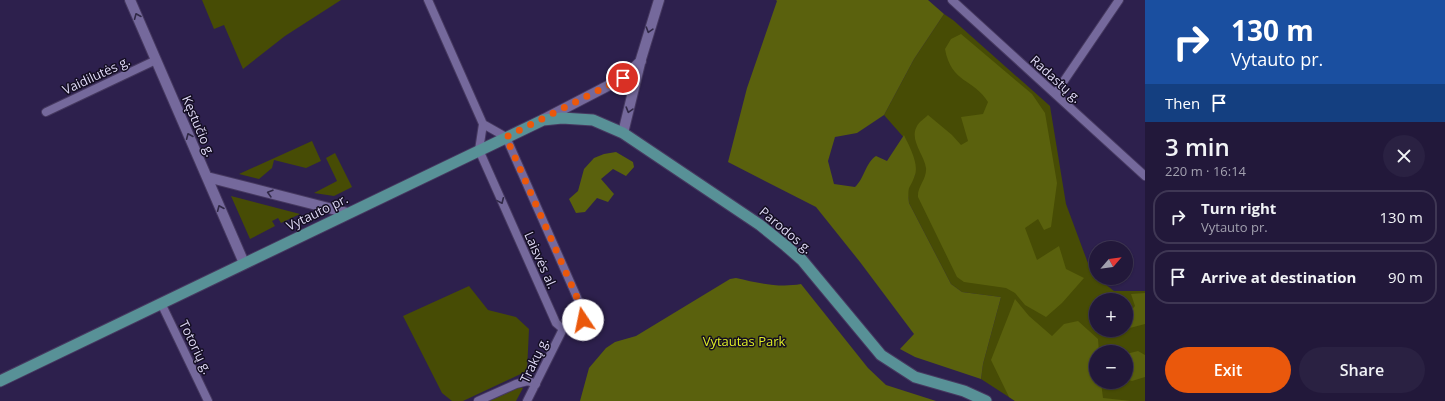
<!DOCTYPE html>
<meta charset="utf-8">
<style>
body{margin:0;font-family:"Open Sans",sans-serif;background:#2a2142;color:#f1f3f6;height:100vh;display:flex;flex-direction:column;font-size:15px;white-space:nowrap}
*{box-sizing:border-box;margin:0}
p{font-size:13px;color:#a2a0af}
.icon{flex:none;width:22px;height:22px;fill:none;stroke:currentColor;stroke-width:2;stroke-linecap:round;stroke-linejoin:round}
.map{position:relative;flex:1;overflow:hidden}
.details{display:flex;flex-direction:column;background:#22183a;width:300px}
.details>*{flex:none}
.guide{background:#1a4fa0;color:#fff;overflow:hidden}
.needle{width:26px;rotate:62deg}
.controls{position:absolute;left:1089px;top:241px;display:grid;gap:8px}
.controls a{display:grid;place-items:center;width:44px;height:44px;border-radius:50%;background:#22183a;box-shadow:0 1px 3px #0004,0 0 0 1px #3f3754;font-size:20px}
.pin{position:absolute;display:grid;place-items:center;width:34px;height:34px;color:#fff;margin:-17px;border:2px solid #fff;border-radius:50%;box-shadow:0 1px 4px #0007}
.me{position:absolute;width:44px;margin:-22px;rotate:349deg;stroke-linejoin:round;filter:drop-shadow(0 0 3px #0008)}
.turn{display:flex;align-items:center;gap:14px;height:84px;padding:0 20px;font-size:18px}
.turn .icon{width:52px;height:52px;stroke-width:2.5}
.turn b{display:block;font-size:28px;line-height:34px}
.then{display:flex;align-items:center;height:38px;padding:0 20px;background:#0003;gap:8px;font-size:15px}
.round{display:grid;place-items:center;flex:none;width:42px;height:42px;border-radius:21px;background:#2a2142}
.head{display:flex;align-items:center;justify-content:space-between;height:68px;padding:0 20px}
h1{font-size:24px;font-weight:600;line-height:30px}
.button{display:flex;gap:8px;margin-top:auto;padding:8px 20px}
.button a{flex:1;height:46px;border-radius:24px;background:#ea580c;color:#fff;font-size:16px;font-weight:600;line-height:46px;text-align:center}
.button a+a{background:#2a2142;color:#f1f3f6}
ul{padding:0;list-style:none}
li{display:flex;align-items:center;gap:12px;height:54px;margin:0 8px 6px;padding:0 12px;border:2px solid #3f3754;border-radius:16px}
li div{flex:1}
li b{display:block;font-size:15px}
li em{font-style:normal}
main{display:flex;flex:1;min-height:0}
.map>svg:first-child{display:block}
.green{fill:#474c05;fill-rule:evenodd}
.forest{fill:#5a610d}
.lines{fill:none;stroke-linecap:round;stroke-linejoin:round}
.minor-casing{stroke:#463960;stroke-width:10}
.tertiary-casing{stroke:#463960;stroke-width:12}
.primary-casing{stroke:#463960;stroke-width:13}
.minor{stroke:#75699c;stroke-width:8}
.tertiary{stroke:#75699c;stroke-width:10}
.primary{stroke:#589197;stroke-width:11}
.oneway{stroke:#312947}
.route{stroke:#ea580c;stroke-width:7;stroke-dasharray:0 12.6}
.labels{text-anchor:middle;stroke-width:3;stroke-linejoin:round;paint-order:stroke}
.street-label{font-size:13px;fill:#dfd9f6;stroke:#140e22}
.park-label{font-size:13px;fill:#dfee25;stroke:#140e22}
</style>
<main>
<div class="map">
<svg width="1145" height="401" viewBox="0 0 1145 401">
<rect width="100%" height="100%" fill="#2d204d"/>
<path class="green" d="M 202,0 L 341,0 L 285,36 L 243,69 L 224,25 L 214,29 Z
M 944,14 L 953,20 L 1050,106 L 1066,204 L 1092,274 L 1114,291 L 1145,291 L 1145,401 L 1015,401 L 981,379 L 983,364 L 1001,297 L 962,292 L 951,284 L 909,203 L 907,188 L 915,175 L 906,140 L 884,115 L 914,59 ZM 1096,300 L 1126,300 L 1126,330 L 1096,330 ZM 1096,352 L 1126,352 L 1126,382 L 1096,382 Z
M 312,141 L 321,161 L 306,168 L 274,160 L 272,168 L 259,179 L 239,174 Z
M 335,153 L 352,187 L 334,196 L 314,193 L 337,181 L 326,158 Z
M 231,196 L 300,214 L 281,223 L 278,218 L 272,221 L 275,226 L 250,239 Z
M 469,286 L 488,310 L 516,317 L 529,329 L 527,371 L 463,401 L 452,401 L 442,393 L 403,316 Z
M 519,387 L 523,388 L 516,401 L 489,401 Z"/>
<path class="forest" d="M 776,0 L 928,0 L 944,14 L 914,59 L 884,115 L 857,133 L 835,137 L 828,161 L 834,184 L 855,187 C 864,179 866,162 876,156 L 887,161 L 904,135 C 909,146 919,163 915,175 C 910,190 907,184 909,203 L 951,284 L 962,292 L 1001,297 L 983,364 L 981,379 L 915,357 L 900,349 L 914,334 L 860,262 L 816,207 L 728,162 L 747,88 L 777,1 Z
M 961,34 L 1032,94 L 1045,113 L 1057,183 L 1051,227 L 1044,230 L 1038,219 L 1025,228 L 1037,260 L 1059,246 L 1066,269 L 1084,278 L 1062,303 L 1046,317 L 1025,305 L 1015,293 L 1006,288 L 964,282 L 957,277 L 918,197 C 917,187 927,179 926,168 C 924,154 909,140 917,126 C 919,122 925,118 928,115 L 952,135 L 961,145 L 968,141 L 961,117 L 983,114 L 988,102 C 974,79 951,83 945,49 L 951,39 Z
M 616,152 L 633,162 L 634,167 L 626,176 L 613,169 L 601,179 L 614,194 L 608,202 L 597,198 L 585,212 L 576,213 L 569,199 L 578,191 L 584,169 L 594,158 L 604,154 Z
M 736,278 C 758,283 779,288 801,284 L 868,368 L 886,385 L 936,401 L 580,401 L 589,368 L 606,348 L 615,342 L 636,336 L 730,279 Z
M 1145,293 L 1145,324 L 1126,329 L 1126,316 L 1135,306 L 1131,294 Z
M 1015,299 L 1029,316 L 1052,336 L 1064,324 L 1078,321 L 1098,339 L 1099,352 L 1096,352 L 1096,382 L 1101,382 L 1103,398 L 1131,401 L 1015,401 L 1009,397 L 991,360 Z
M 1138,351 L 1145,355 L 1145,377 L 1132,381 L 1126,379 L 1126,356 L 1130,353 Z"/>
<g class="lines">
<defs>
<path id="minor" d="M 428,0 L 483,124 L 479,150 L 556,323 L 563,329
M 952,0 L 1145,176
M 1055,94 L 1119,0
M 46,112 L 156,60
M 483,124 L 506,137 L 583,311 L 583,320 L 563,329
M 161,303 L 208,401
M 478,401 L 516,384 L 528,381 L 536,384
M 527,401 L 563,329"/>
<path id="tertiary" d="M 130,0 L 244,263
M 544,119 L 623,78 L 641,61
M 623,133 L 641,59 L 659,0
M 207,177 L 348,213"/>
<path id="primary" d="M 0,381 L 543,120 L 562,118 L 593,120 L 623,133 L 760,225 L 786,246 L 802,260 L 881,355 L 915,377 L 964,391 L 986,401"/>
</defs>
<use href="#minor" class="minor-casing"/>
<use href="#tertiary" class="tertiary-casing"/>
<use href="#primary" class="primary-casing"/>
<use href="#minor" class="minor"/>
<use href="#tertiary" class="tertiary"/>
<use href="#primary" class="primary"/>
</g>
<defs><path id="oneway-chevron" d="M-2-3.5L2.5 0L-2 3.5" fill="none" stroke-width="1.6" stroke-linecap="round" stroke-linejoin="round"/></defs>
<g class="oneway">
<use href="#oneway-chevron" transform="translate(137 16) rotate(-113)"/>
<use href="#oneway-chevron" transform="translate(649 30) rotate(107)"/>
<use href="#oneway-chevron" transform="translate(629 110) rotate(106)"/>
<use href="#oneway-chevron" transform="translate(189 136) rotate(-113)"/>
<use href="#oneway-chevron" transform="translate(270 193) rotate(-164)"/>
<use href="#oneway-chevron" transform="translate(501 201) rotate(66)"/>
<use href="#oneway-chevron" transform="translate(220 208) rotate(-113)"/>
</g>
<g class="lines">
<path class="route" d="M 583,320 L 583,311 L 506,137 L 623,78"/>
</g>
<g class="labels">
<g class="street-label">
<text transform="translate(96 75) rotate(-25)" y="5">Vaidilutės g.</text>
<text transform="translate(1056 79) rotate(42)" y="5">Radastų g.</text>
<text transform="translate(199 126) rotate(67)" y="5">Kęstučio g.</text>
<text transform="translate(317 212) rotate(-26)" y="5">Vytauto pr.</text>
<text transform="translate(786 230) rotate(40)" y="5">Parodos g.</text>
<text transform="translate(541 260) rotate(66)" y="5">Laisvės al.</text>
<text transform="translate(196 347) rotate(64)" y="5">Totorių g.</text>
<text transform="translate(534 360) rotate(-64)" y="5">Trakų g.</text>
</g>
<g class="park-label">
<text x="744" y="346">Vytautas Park</text>
</g>
</g>
</svg>
<div class="controls">
<a><svg class="needle" viewBox="-14 -14 28 28"><path d="M0-13l5 13h-10z" fill="#e53935"/><path d="M0 13l5-13h-10z" fill="#a2a0af"/></svg></a>
<a>+</a>
<a>−</a>
</div>
<div class="pin" style="left:623px;top:78px;background:#d93025"><svg class="icon" aria-label="arrive" viewBox="0 0 24 24"><path d="M6 21V4h12l-3 4 3 4H6"/></svg></div>
<svg class="me" style="left:583px;top:320px" viewBox="-20 -20 40 40"><circle r="19" fill="#fff"/><path d="M0-13L10 11 0 6-10 11z" fill="#ea580c"/></svg>
</div>
<section class="details">
<div class="guide">
<div class="turn"><svg class="icon" aria-label="right" viewBox="0 0 24 24"><path d="M7 20v-9h11M14 6l5 5-5 5"/></svg><div><b>130 m</b>Vytauto pr.</div></div>
<div class="then">Then<svg class="icon" aria-label="arrive" viewBox="0 0 24 24"><path d="M6 21V4h12l-3 4 3 4H6"/></svg></div>
</div>
<div class="head"><div><h1>3 min</h1><p>220 m · 16:14</p></div><a class="round"><svg class="icon" aria-label="close" viewBox="0 0 24 24"><path d="M6 6l12 12M18 6L6 18"/></svg></a></div>
<ul>
<li><svg class="icon" aria-label="right" viewBox="0 0 24 24"><path d="M7 20v-9h11M14 6l5 5-5 5"/></svg><div><b>Turn right</b><p>Vytauto pr.</p></div><em>130 m</em></li>
<li><svg class="icon" aria-label="arrive" viewBox="0 0 24 24"><path d="M6 21V4h12l-3 4 3 4H6"/></svg><div><b>Arrive at destination</b></div><em>90 m</em></li>
</ul>
<div class="button"><a>Exit</a><a>Share</a></div>
</section>
</main>
